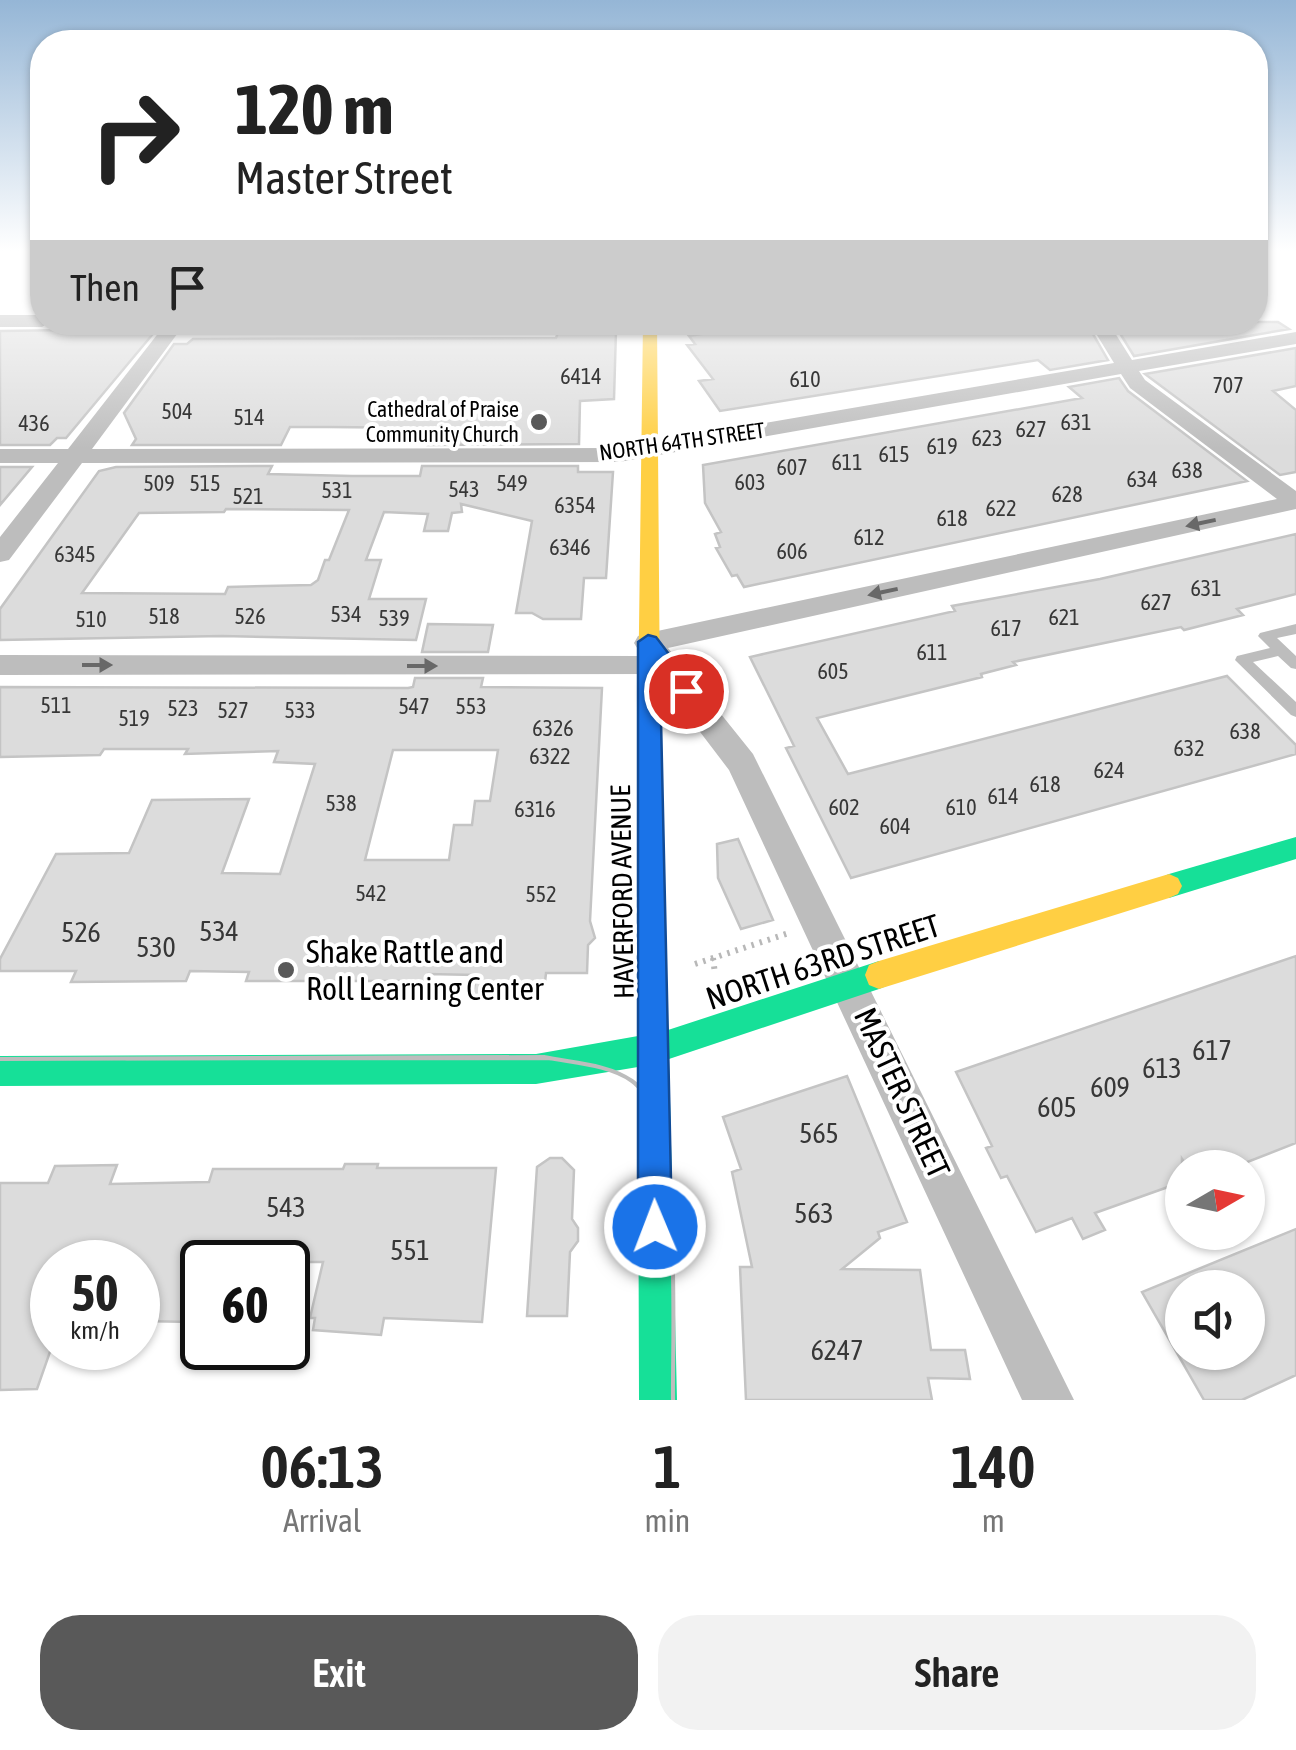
<!DOCTYPE html>
<style>
body{margin:0;font-family:"Asap Condensed",sans-serif;background:#f2f2f2;color:#222;height:100vh;display:flex;flex-direction:column;font-size:38px;white-space:nowrap}
*{box-sizing:border-box;margin:0}
p{font-size:32px;color:#767676}
.icon{flex:none;width:55px;height:55px;fill:none;stroke:currentColor;stroke-width:2;stroke-linecap:round;stroke-linejoin:round}
.map{position:relative;height:1400px;overflow:hidden}
.details{display:flex;flex-direction:column;background:#fff;flex:1}
.details>*{flex:none}
.hud{position:absolute;left:30px;top:30px;width:1238px;height:305px;border-radius:40px;box-shadow:0 2px 8px #0004;background:#fff;color:#222;overflow:hidden}
.needle{width:65px;rotate:81deg}
.controls{position:absolute;left:1165px;top:1150px;display:grid;gap:20px}
.controls a{display:grid;place-items:center;width:100px;height:100px;border-radius:50%;background:#fff;box-shadow:0 2px 8px #0004;font-size:50px}
.speed{position:absolute;left:30px;top:1240px;display:flex;gap:20px;font-size:50px;font-weight:700;text-align:center}
.speed>*{display:grid;place-content:center;width:130px;height:130px;border-radius:50%;background:#fff;box-shadow:0 2px 8px #0004;line-height:1}
.speed small{font-size:25px;font-weight:400}
.speed .limit{border:5px solid #111;border-radius:15px;background:#fff;color:#111}
.pin{position:absolute;display:grid;place-items:center;width:85px;height:85px;color:#fff;margin:-42px;border:5px solid #fff;border-radius:50%;box-shadow:0 2px 10px #0007}
.me{position:absolute;width:110px;margin:-55px;rotate:359deg;stroke-linejoin:round;filter:drop-shadow(0 0 8px #0008)}
.turn{display:flex;align-items:center;gap:35px;height:210px;padding:0 40px;font-size:45px}
.turn .icon{width:130px;height:130px;stroke-width:2.5}
.turn b{display:block;font-size:70px;line-height:85px}
.then{display:flex;align-items:center;height:95px;padding:0 40px;background:#0003;gap:20px;font-size:38px}
.eta{display:flex;justify-content:space-evenly;align-items:center;height:170px;text-align:center}
.eta b{font-size:60px;font-weight:600;line-height:70px}
.primary-button{display:flex;gap:20px;margin-top:auto;padding:20px 40px}
.primary-button a{flex:1;height:115px;border-radius:40px;background:#595959;color:#fff;font-size:40px;font-weight:600;line-height:115px;text-align:center}
.primary-button a+a{background:#f2f2f2;color:#222}
.map>svg:first-child{display:block}
.building{fill:#dcdcdc;stroke:#c4c4c4;stroke-width:2.5;fill-rule:evenodd}
.lines{fill:none;stroke-linecap:round;stroke-linejoin:round}
.path{stroke:#b8b8b8;stroke-width:6;stroke-dasharray:2.5 6;stroke-linecap:butt}
.lane{fill:#bdbdbd;fill-rule:evenodd}
.street{fill:#bdbdbd;fill-rule:evenodd}
.fast{fill:#16e098;fill-rule:evenodd}
.slow{fill:#ffcf43;fill-rule:evenodd}
.tram-far1{stroke:#bdbdbd;stroke-width:2.5}
.tram{stroke:#bdbdbd;stroke-width:4}
.oneway{fill:#686868}
.route{fill:#1a73e8;stroke:#114b97;stroke-width:2.5}
.poi-dot{fill:#595959;stroke:#fff;stroke-width:4}
.labels{text-anchor:middle;stroke-width:8;stroke-linejoin:round;paint-order:stroke}
.number-label{font-size:22px;fill:#373737}
.far-poi-label{font-size:22px;fill:#000;stroke:#fff;text-anchor:end}
.far-street-label{font-size:22px;fill:#000;stroke:#fff}
.street-label{font-size:28px;fill:#000;stroke:#fff}
.near-number-label{font-size:28px;fill:#373737}
.near-poi-label{font-size:32px;fill:#000;stroke:#fff;text-anchor:start}
.near-street-label{font-size:32px;fill:#000;stroke:#fff}
</style>
<div class="map">
<svg width="1296" height="1400" viewBox="0 0 1296 1400">
<rect width="100%" height="100%" fill="#fff"/>
<path class="building" d="M 774,322 L 1086,322 L 1108,360 L 1050,370 L 1038,360 L 720,411 L 699,381 L 713,379 L 687,345 L 695,344 L 689,336 Z
M 1113,322 L 1278,322 L 1289,329 L 1134,356 Z
M 145,329 L 152,335 L 66,438 L 57,438 L 50,445 L 0,445 L 0,331 Z
M 559,330 L 616,330 L 614,399 L 580,401 L 579,444 L 428,445 L 433,428 L 327,427 L 290,427 L 281,445 L 132,445 L 136,439 L 124,413 L 174,344 L 187,344 L 193,339 L 556,338 Z
M 1296,348 L 1296,386 L 1273,391 L 1296,410 L 1296,472 L 1280,475 L 1145,374 Z
M 1119,378 L 1128,391 L 1247,481 L 744,587 L 737,575 L 732,576 L 716,548 L 720,547 L 715,534 L 721,532 L 705,503 L 703,465 L 1082,398 L 1069,387 Z
M 272,466 L 268,474 L 352,476 L 420,476 L 422,466 L 578,466 L 578,472 L 613,472 L 606,578 L 584,578 L 581,619 L 543,619 L 532,613 L 516,613 L 532,521 L 461,504 L 462,512 L 452,513 L 448,531 L 424,531 L 428,514 L 384,512 L 366,560 L 381,560 L 369,599 L 426,599 L 416,640 L 222,636 L 0,640 L 0,609 L 99,471 L 116,467 ZM 226,509 L 349,510 L 329,560 L 325,560 L 318,580 L 311,585 L 228,587 L 225,594 L 82,593 L 139,513 L 224,512 Z
M 0,467 L 32,467 L 0,505 Z
M 1296,534 L 1296,594 L 1237,609 L 1243,615 L 1184,630 L 1181,627 L 1013,662 L 1016,665 L 981,674 L 982,677 L 817,718 L 848,774 L 1227,676 L 1296,745 L 1296,754 L 851,878 L 786,748 L 794,746 L 750,657 L 955,611 L 952,606 L 1100,579 Z
M 428,624 L 493,625 L 488,652 L 422,652 Z
M 415,678 L 483,678 L 481,687 L 602,688 L 590,921 L 595,938 L 588,945 L 587,973 L 546,973 L 545,982 L 506,983 L 504,995 L 473,994 L 476,975 L 428,974 L 427,981 L 246,981 L 249,972 L 190,971 L 186,981 L 71,982 L 76,971 L 0,971 L 0,959 L 56,854 L 129,853 L 152,800 L 249,799 L 222,873 L 280,874 L 315,764 L 274,762 L 278,751 L 185,754 L 188,749 L 104,749 L 100,755 L 0,757 L 0,687 L 408,688 L 413,687 ZM 393,750 L 498,750 L 490,801 L 475,801 L 472,825 L 454,825 L 449,860 L 365,860 Z
M 738,839 L 773,920 L 741,929 L 718,878 L 717,844 Z
M 1296,956 L 1296,1143 L 1232,1168 L 1188,1168 L 1182,1159 L 1182,1182 L 1095,1213 L 1105,1230 L 1083,1239 L 1072,1218 L 1036,1232 L 1007,1176 L 1001,1178 L 986,1148 L 992,1146 L 956,1072 Z
M 847,1076 L 907,1222 L 878,1232 L 880,1238 L 842,1269 L 920,1270 L 931,1350 L 965,1350 L 970,1379 L 928,1378 L 932,1400 L 746,1400 L 740,1267 L 752,1267 L 732,1172 L 741,1169 L 723,1117 Z
M 550,1158 L 562,1158 L 574,1170 L 572,1219 L 578,1228 L 578,1241 L 570,1252 L 567,1316 L 527,1316 L 537,1167 Z
M 345,1164 L 378,1164 L 377,1168 L 496,1168 L 482,1322 L 384,1318 L 381,1335 L 313,1330 L 315,1318 L 310,1318 L 323,1262 L 202,1262 L 202,1298 L 195,1322 L 138,1321 L 138,1262 L 52,1262 L 52,1346 L 37,1389 L 0,1390 L 0,1183 L 48,1183 L 55,1166 L 117,1165 L 110,1184 L 209,1182 L 213,1169 L 343,1169 Z
M 1296,1229 L 1296,1375 L 1242,1400 L 1204,1400 L 1142,1292 ZM 1182,1288 L 1248,1288 L 1248,1352 L 1182,1352 Z"/>
<g class="lines">
<path class="path" d="M 713,958 L 715,974
M 695,964 L 789,933"/>
<path class="lane" d="M 1296,624 L 1296,634 L 1277,638 L 1296,656 L 1296,669 L 1291,668 L 1278,656 L 1253,662 L 1296,702 L 1296,717 L 1291,715 L 1235,660 L 1237,656 L 1270,648 L 1258,636 L 1260,633 Z"/>
<path class="street" d="M 0,315 L 42,315 L 42,322 L 50,322 L 42,327 L 0,327 Z
M 167,322 L 186,322 L 92,449 L 619,448 L 1114,363 L 1089,322 L 1108,322 L 1132,360 L 1296,332 L 1296,344 L 1139,371 L 1145,380 L 1296,491 L 1296,509 L 668,648 L 753,754 L 1074,1400 L 1022,1400 L 729,770 L 656,674 L 0,675 L 0,655 L 642,656 L 634,643 L 638,636 L 648,633 L 1277,499 L 1130,388 L 1121,374 L 619,462 L 82,463 L 9,560 L 0,562 L 0,537 L 58,463 L 0,463 L 0,449 L 68,449 Z
M 645,322 L 705,322 L 667,333 Z"/>
<path class="fast" d="M 649,697 L 660,705 L 668,1030 L 879,961 L 889,965 L 893,975 L 889,985 L 879,989 L 669,1059 L 677,1400 L 639,1400 L 638,1067 L 536,1084 L 0,1086 L 0,1056 L 536,1054 L 638,1036 L 638,705 Z
M 1296,837 L 1296,859 L 1169,898 L 1160,894 L 1156,886 L 1160,878 L 1169,874 Z"/>
<path class="slow" d="M 643,322 L 657,322 L 660,705 L 649,713 L 638,705 Z
M 1169,874 L 1178,878 L 1182,886 L 1178,894 L 1169,898 L 879,989 L 869,985 L 865,975 L 869,965 L 879,961 Z"/>
<path class="tram-far1" d="M 126,1059 L 551,1059"/>
<path class="tram" d="M 0,1059 L 544,1057 C 572,1063 608,1064 632,1081 C 684,1117 672,1335 673,1400"/>
</g>
<defs><path id="oneway-solid" d="M-6-.8H1V-3.2L6.5 0L1 3.2V.8H-6Z" transform="scale(2.5)"/></defs>
<g class="oneway">
<use href="#oneway-solid" transform="translate(1201 523) rotate(168)"/>
<use href="#oneway-solid" transform="translate(883 592) rotate(168)"/>
<use href="#oneway-solid" transform="translate(97 665)"/>
<use href="#oneway-solid" transform="translate(422 666)"/>
</g>
<linearGradient id="sky" x2="0" y2="1"><stop stop-color="#95b6d6"/><stop offset="0.56" stop-color="#fff"/><stop offset="1" stop-color="#fff" stop-opacity="0"/></linearGradient>
<rect width="1296" height="448" fill="url(#sky)"/>
<path class="route" d="M 648,635 L 656,637 L 697,691 L 694,697 L 678,697 L 660,673 L 672,1227 L 667,1240 L 655,1245 L 643,1240 L 638,1227 L 638,642 Z"/>
<g class="poi-dot">
<circle cx="539" cy="422" r="10"/>
<circle cx="286" cy="970" r="10"/>
</g>
<g class="labels">
<g class="number-label">
<text x="581" y="384">6414</text>
<text x="805" y="387">610</text>
<text x="1228" y="393">707</text>
<text x="177" y="419">504</text>
<text x="249" y="425">514</text>
<text x="1076" y="430">631</text>
<text x="34" y="431">436</text>
<text x="1031" y="437">627</text>
<text x="987" y="446">623</text>
<text x="942" y="454">619</text>
<text x="894" y="462">615</text>
<text x="847" y="470">611</text>
<text x="792" y="475">607</text>
<text x="1187" y="478">638</text>
<text x="1142" y="487">634</text>
<text x="750" y="490">603</text>
<text x="159" y="491">509</text>
<text x="205" y="491">515</text>
<text x="512" y="491">549</text>
<text x="464" y="497">543</text>
<text x="337" y="498">531</text>
<text x="1067" y="502">628</text>
<text x="248" y="504">521</text>
<text x="575" y="513">6354</text>
<text x="1001" y="516">622</text>
<text x="952" y="526">618</text>
<text x="869" y="545">612</text>
<text x="570" y="555">6346</text>
<text x="792" y="559">606</text>
<text x="75" y="562">6345</text>
<text x="1206" y="596">631</text>
<text x="1156" y="610">627</text>
<text x="346" y="622">534</text>
<text x="164" y="624">518</text>
<text x="250" y="624">526</text>
<text x="1064" y="625">621</text>
<text x="394" y="626">539</text>
<text x="91" y="627">510</text>
<text x="1006" y="636">617</text>
<text x="932" y="660">611</text>
<text x="833" y="679">605</text>
<text x="56" y="713">511</text>
<text x="414" y="714">547</text>
<text x="471" y="714">553</text>
<text x="183" y="716">523</text>
<text x="233" y="718">527</text>
<text x="300" y="718">533</text>
<text x="134" y="726">519</text>
<text x="553" y="736">6326</text>
<text x="1245" y="739">638</text>
<text x="1189" y="756">632</text>
<text x="550" y="764">6322</text>
<text x="1109" y="778">624</text>
<text x="1045" y="792">618</text>
<text x="1003" y="804">614</text>
<text x="341" y="811">538</text>
<text x="844" y="815">602</text>
<text x="961" y="815">610</text>
<text x="535" y="817">6316</text>
<text x="895" y="834">604</text>
<text x="371" y="901">542</text>
<text x="541" y="902">552</text>
</g>
<g class="far-poi-label">
<text x="519" y="417">Cathedral of Praise<tspan x="519" dy="25">Community Church</tspan></text>
</g>
<g class="far-street-label">
<text transform="translate(682 441) rotate(-8)" y="8">NORTH 64TH STREET</text>
</g>
<g class="street-label">
<text transform="translate(622 892) rotate(-91)" y="10">HAVERFORD AVENUE</text>
</g>
<g class="near-number-label">
<text x="219" y="941">534</text>
<text x="81" y="942">526</text>
<text x="156" y="957">530</text>
<text x="1212" y="1060">617</text>
<text x="1162" y="1078">613</text>
<text x="1110" y="1097">609</text>
<text x="1057" y="1117">605</text>
<text x="819" y="1143">565</text>
<text x="286" y="1217">543</text>
<text x="814" y="1223">563</text>
<text x="410" y="1260">551</text>
<text x="837" y="1360">6247</text>
</g>
<g class="near-poi-label">
<text x="306" y="963">Shake Rattle and<tspan x="306" dy="37">Roll Learning Center</tspan></text>
</g>
<g class="near-street-label">
<text transform="translate(823 962) rotate(-18)" y="11">NORTH 63RD STREET</text>
<text transform="translate(902 1093) rotate(65)" y="11">MASTER STREET</text>
</g>
</g>
</svg>
<div class="controls">
<a><svg class="needle" viewBox="-14 -14 28 28"><path d="M0-13l5 13h-10z" fill="#e53935"/><path d="M0 13l5-13h-10z" fill="#767676"/></svg></a>
<a><svg class="icon" aria-label="sound" viewBox="0 0 24 24"><path d="M4 9h4l5-4v14l-5-4H4zM17 9q2 3 0 6"/></svg></a>
</div>
<div class="speed"><div>50<small>km/h</small></div><div class="limit">60</div></div>
<div class="pin" style="left:686px;top:691px;background:#d93025"><svg class="icon" aria-label="arrive" viewBox="0 0 24 24"><path d="M6 21V4h12l-3 4 3 4H6"/></svg></div>
<svg class="me" style="left:655px;top:1227px" viewBox="-20 -20 40 40"><circle r="17" fill="#1a73e8" stroke="#fff" stroke-width="3"/><path d="M0-11L8 9 0 5-8 9z" fill="#fff"/></svg>
<div class="hud">
<div class="turn"><svg class="icon" aria-label="right" viewBox="0 0 24 24"><path d="M7 20v-9h11M14 6l5 5-5 5"/></svg><div><b>120 m</b>Master Street</div></div>
<div class="then">Then<svg class="icon" aria-label="arrive" viewBox="0 0 24 24"><path d="M6 21V4h12l-3 4 3 4H6"/></svg></div>
</div>
</div>
<section class="details">
<div class="eta">
<div><b>06:13</b><p>Arrival</p></div>
<div><b>1</b><p>min</p></div>
<div><b>140</b><p>m</p></div>
</div>
<div class="primary-button"><a>Exit</a><a>Share</a></div>
</section>
